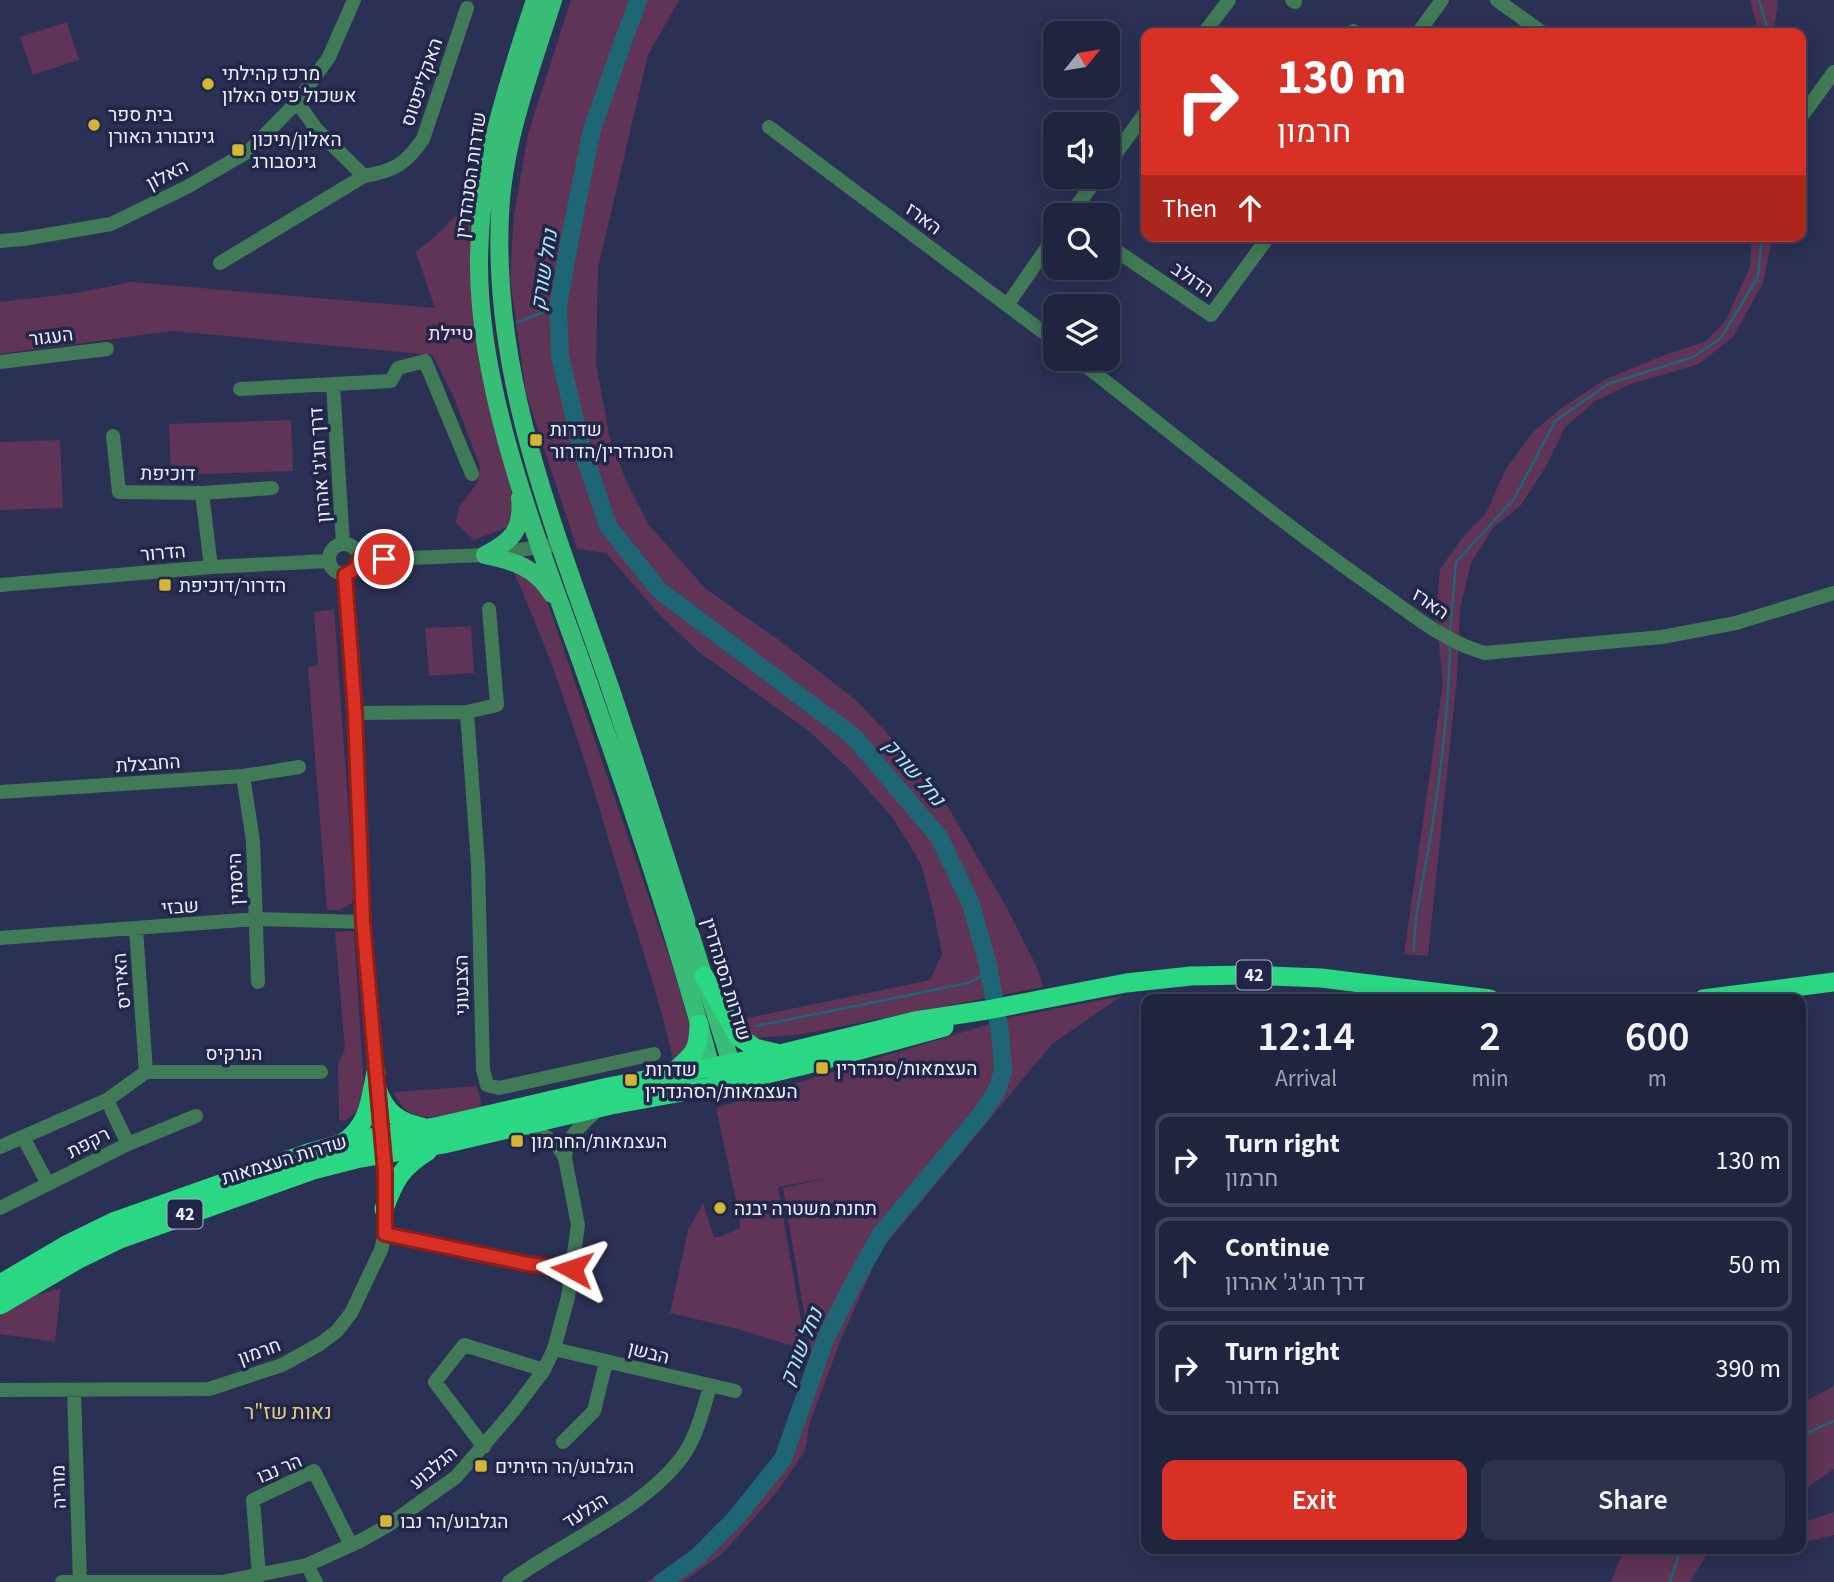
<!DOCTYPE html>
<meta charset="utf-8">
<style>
body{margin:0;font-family:"Source Sans 3",Heebo,sans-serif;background:#2d314a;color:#f1f3f6;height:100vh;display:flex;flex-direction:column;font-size:26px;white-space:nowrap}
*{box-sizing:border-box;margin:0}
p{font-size:23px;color:#a2a5b0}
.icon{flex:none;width:38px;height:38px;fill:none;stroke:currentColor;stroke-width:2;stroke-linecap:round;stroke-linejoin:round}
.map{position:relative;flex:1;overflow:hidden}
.sheet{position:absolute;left:1141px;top:994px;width:665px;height:560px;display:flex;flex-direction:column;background:#20253f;border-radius:14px;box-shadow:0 4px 18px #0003,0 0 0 2px #3d4259}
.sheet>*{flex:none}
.banner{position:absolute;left:1141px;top:28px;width:665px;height:214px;border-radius:14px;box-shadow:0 4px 18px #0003,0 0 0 2px #3d4259;background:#d93025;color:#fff;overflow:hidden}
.needle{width:46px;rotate:60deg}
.fabs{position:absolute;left:1043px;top:21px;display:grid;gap:14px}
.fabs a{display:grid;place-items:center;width:77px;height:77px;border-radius:14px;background:#20253f;box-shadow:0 4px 18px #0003,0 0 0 2px #3d4259;font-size:35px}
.pin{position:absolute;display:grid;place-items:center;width:60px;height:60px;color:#fff;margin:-30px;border:4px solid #fff;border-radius:50%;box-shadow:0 2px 7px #0007}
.me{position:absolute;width:77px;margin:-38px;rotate:275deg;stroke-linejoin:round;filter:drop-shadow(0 0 5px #0008)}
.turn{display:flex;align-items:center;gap:24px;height:147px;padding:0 21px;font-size:32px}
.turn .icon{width:91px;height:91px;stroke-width:2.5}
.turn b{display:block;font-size:49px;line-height:60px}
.then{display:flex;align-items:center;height:66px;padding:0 21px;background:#0003;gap:14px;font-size:26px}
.eta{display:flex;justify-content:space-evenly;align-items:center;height:119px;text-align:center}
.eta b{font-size:42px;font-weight:600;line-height:49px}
.cta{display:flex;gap:14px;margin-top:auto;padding:14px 21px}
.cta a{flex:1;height:80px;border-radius:14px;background:#d93025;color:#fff;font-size:28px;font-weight:600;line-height:80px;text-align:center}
.cta a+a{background:#2d314a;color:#f1f3f6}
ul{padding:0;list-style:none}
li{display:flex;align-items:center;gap:21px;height:94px;margin:0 14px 10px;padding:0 7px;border:4px solid #3d4259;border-radius:14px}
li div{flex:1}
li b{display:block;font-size:26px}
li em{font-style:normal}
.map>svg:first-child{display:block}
.green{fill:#5f3456}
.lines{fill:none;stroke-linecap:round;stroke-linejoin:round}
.stream{stroke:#1e6676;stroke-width:2.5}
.river{stroke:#1e6676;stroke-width:18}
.minor{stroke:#417a57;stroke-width:14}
.major{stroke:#38bd77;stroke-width:18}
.highway{stroke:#2ad883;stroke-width:19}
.route-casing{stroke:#8d1f18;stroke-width:18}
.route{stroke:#d93025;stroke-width:12}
.poi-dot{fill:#d4b635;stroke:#222749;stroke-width:2.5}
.labels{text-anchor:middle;stroke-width:7;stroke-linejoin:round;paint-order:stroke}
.shield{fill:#222749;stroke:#afb2c6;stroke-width:2}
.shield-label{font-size:18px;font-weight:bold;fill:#ebeefc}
.poi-label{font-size:19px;fill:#ebeefc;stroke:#222749;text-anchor:start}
.street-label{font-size:19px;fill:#ebeefc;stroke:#222749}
.park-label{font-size:19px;fill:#ffd5f4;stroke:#222749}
.water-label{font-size:21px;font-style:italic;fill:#aee6f4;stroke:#222749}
.neighbourhood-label{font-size:21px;fill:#e1ce80;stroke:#222749}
</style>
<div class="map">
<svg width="1834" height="1582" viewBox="0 0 1834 1582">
<rect width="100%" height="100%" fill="#2b3154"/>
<path class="green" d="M 571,0 L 679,0 L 648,55 L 598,268 L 596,363 L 610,439 L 627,483 L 649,525 L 705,588 L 780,641 L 857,701 L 907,755 L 948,807 L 1003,901 L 1037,967 L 1043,987 L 797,1035 L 755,1038 L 738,1020 L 930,980 L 942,954 L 933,909 L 921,864 L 893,818 L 851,771 L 810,732 L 699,652 L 659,614 L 606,553 L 577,549 L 526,393 L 510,278 L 514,215 L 528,134 Z
M 1750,0 L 1778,0 L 1774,33 L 1752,33 L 1756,23 Z
M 67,22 L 79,60 L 33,75 L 20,37 Z
M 470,201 L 476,292 L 491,395 L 512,493 L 510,526 L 474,540 L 456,523 L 459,507 L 478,482 L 480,466 L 452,393 L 432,355 L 173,331 L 0,354 L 0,302 L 76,293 L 132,282 L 435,308 L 416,252 L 438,234 Z
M 1752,236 L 1771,236 L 1772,240 L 1763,283 L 1733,337 L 1699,364 L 1631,384 L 1595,401 L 1565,427 L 1545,468 L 1521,505 L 1493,528 L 1471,563 L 1460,609 L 1457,677 L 1428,956 L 1404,954 L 1443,682 L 1436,618 L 1440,569 L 1462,538 L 1486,513 L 1505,471 L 1531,434 L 1560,409 L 1604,380 L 1667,354 L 1705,342 L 1725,322 L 1750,267 Z
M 291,420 L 293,471 L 171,475 L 169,424 Z
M 60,440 L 63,508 L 0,510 L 0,442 Z
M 512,569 L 542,586 L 674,971 L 691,1029 L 687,1052 L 673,1060 C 659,996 637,933 618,871 C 588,769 557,666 512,569 Z
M 334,609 L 354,888 L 352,903 L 340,910 L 327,910 L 308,667 L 318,665 L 314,612 Z
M 471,626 L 474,673 L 429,676 L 425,628 Z
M 354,931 L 364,1090 L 356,1113 L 344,1121 L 339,1120 L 338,1063 L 345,1049 L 335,932 Z
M 1122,996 L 1052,1044 L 881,1250 L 841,1339 L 809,1425 L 805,1451 L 777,1492 L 722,1554 L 683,1582 L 646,1582 L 694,1552 L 722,1526 L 795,1444 L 812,1359 L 783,1188 L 833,1177 L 778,1187 L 806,1350 L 734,1328 L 670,1313 L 688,1230 L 703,1203 L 714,1237 L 720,1237 L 740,1228 L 738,1209 L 716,1108 L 897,1052 L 901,1078 L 898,1052 L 1012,1017 Z
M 477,1086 L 482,1107 C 449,1114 410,1132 394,1092 Z
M 61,1288 L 55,1342 L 0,1334 L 0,1316 L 3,1314 L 36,1295 Z
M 1834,1386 L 1834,1469 L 1801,1492 L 1801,1404 Z
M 1834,1512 L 1834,1535 L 1801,1543 L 1801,1523 Z
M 1624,1549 L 1710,1549 L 1690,1582 L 1611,1582 Z"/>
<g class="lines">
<path class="stream" d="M 1759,0 L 1767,27 L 1766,33
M 517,322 L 558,307
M 1450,632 L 1456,562 L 1514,499 L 1555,421 L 1608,384 L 1693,357 L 1721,338 L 1758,277 L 1762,236
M 1414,951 C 1414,912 1425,873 1431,834 C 1441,771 1449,709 1450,646
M 757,1026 L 968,983 L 984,975 L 988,965
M 1801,1436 L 1834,1421
M 1670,1582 L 1681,1549"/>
<path class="river" d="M 638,0 L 592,129 L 570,238 L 558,307 L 560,356 L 581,446 L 608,526 L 659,590 L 854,737 L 939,837 L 971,904 L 988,965 L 1000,1032 L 1003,1071 L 997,1090 L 982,1113 L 881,1234 L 854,1282 L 825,1340 L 783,1459 L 734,1520 L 697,1557 L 662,1582"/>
<path class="minor" d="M 1292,0 L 1295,2
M 1497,0 L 1543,33
M 1353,31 L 1356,33
M 1204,33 L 1229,0
M 1418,33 L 1442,0
M 297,102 L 317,130 L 364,176
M 1801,117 L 1834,72
M 769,127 L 1055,341
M 1108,164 L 1146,112
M 1070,215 L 1098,177
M 0,241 L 23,239 L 111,224 L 187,187 L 249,151 L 297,102 L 329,57 L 354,0
M 1108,245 L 1211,315 L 1269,236
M 220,263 L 364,176 C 394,171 406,164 423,139 L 467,8
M 1008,304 L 1055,236
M 1077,359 C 1176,436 1273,517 1376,589 C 1411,613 1444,642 1485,653 L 1662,637 L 1736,623 L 1834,593
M 0,362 L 107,349
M 333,384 L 343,544
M 240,389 L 391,381 L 398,368 L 425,361 L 472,474
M 113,436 L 119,492 L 202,493 L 272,488
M 202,493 L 211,567
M329 559a15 15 0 1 1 30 0a15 15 0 1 1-30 0Z
M 359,560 L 485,555 L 560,544
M 0,585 L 211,567 L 329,561
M 467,712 L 497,705 L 489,609
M 355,713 L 467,712 L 478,864 L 483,1070 L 487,1085 L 499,1088 L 654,1054
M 243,776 L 253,841 L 258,982
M 0,792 L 243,776 L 299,767
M 0,938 L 257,919 L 363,922
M 146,1072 L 321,1072
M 107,1100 L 128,1144
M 523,1125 C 541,1134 556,1139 565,1158
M 23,1137 L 48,1184
M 0,1147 L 107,1100 L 146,1072 L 136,929
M 0,1208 L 128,1144 L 196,1116
M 385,1234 L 528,1264 L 572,1269
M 554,1349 L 735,1391
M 0,1390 L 209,1389 L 282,1365 L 320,1344 L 337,1331 L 351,1313 L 381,1250 L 385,1234 L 385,1172 L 363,922 L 355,713 L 345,575
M 74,1391 L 80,1582
M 563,1442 L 594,1411 L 606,1362
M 484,1447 L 435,1382 L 464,1345 L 544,1370
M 307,1565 L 316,1582
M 259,1576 L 253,1500 L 314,1471 L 351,1545
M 62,1582 L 222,1582 L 307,1565 L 360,1541 L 387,1526 L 456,1477 L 513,1411 L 544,1370 L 554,1349 L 568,1297 L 578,1225 L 565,1158 C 566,1136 583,1124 598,1109
M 509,1582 C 562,1543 644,1509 682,1457 C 697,1437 703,1409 710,1387"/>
<path class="major" d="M 535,0 C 506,88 480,166 479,261 C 478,393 538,541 582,664 C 629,798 675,931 711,1068 L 719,1078
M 553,0 C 531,69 503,142 500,215 C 492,384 558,536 612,693 C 653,815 692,939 731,1063 L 727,1074
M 485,555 C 513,561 536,567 552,594
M 485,555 C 512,541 523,530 520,498"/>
<path class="highway" d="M 704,976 L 738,1036 L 755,1048 L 776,1053
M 1703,999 L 1834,982
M 671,1074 C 692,1056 699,1053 699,1024
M 377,1089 C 386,1113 398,1122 422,1127
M 341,1144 C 369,1127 370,1101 376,1072
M 384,1209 C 395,1179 401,1168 428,1151
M 0,1284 L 68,1244 L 113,1222 L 308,1153 L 352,1141 L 440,1126 L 608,1087 L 780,1054 L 915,1021 L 987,1010 L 1126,983 L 1191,976 L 1247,975 L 1321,978 L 1490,999
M 0,1305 L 77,1260 L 120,1239 L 313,1170 L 356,1159 L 444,1144 L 611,1105 L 715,1086 L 801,1066 L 944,1027"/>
</g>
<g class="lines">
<defs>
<path id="route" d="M 384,559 L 359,560 L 357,568 L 345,575 L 355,713 L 363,922 L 385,1172 L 385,1234 L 528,1264 L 572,1269"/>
</defs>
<use href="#route" class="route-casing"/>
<use href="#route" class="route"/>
</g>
<g class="poi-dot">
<circle cx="208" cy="84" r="7"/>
<circle cx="94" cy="125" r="7"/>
<rect x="231" y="143" width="14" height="14" rx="3.5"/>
<rect x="529" y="433" width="14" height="14" rx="3.5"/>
<rect x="158" y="578" width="14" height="14" rx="3.5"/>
<rect x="815" y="1061" width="14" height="14" rx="3.5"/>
<rect x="624" y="1073" width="14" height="14" rx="3.5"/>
<rect x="510" y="1134" width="14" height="14" rx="3.5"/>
<circle cx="720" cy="1208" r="7"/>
<rect x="474" y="1459" width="14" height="14" rx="3.5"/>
<rect x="379" y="1514" width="14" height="14" rx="3.5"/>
</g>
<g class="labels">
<g class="shield">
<rect x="1236.5" y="960.5" width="35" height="29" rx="5"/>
<rect x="167.5" y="1199.5" width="35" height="29" rx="5"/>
</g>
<g class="shield-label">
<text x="1254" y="981">42</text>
<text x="185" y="1220">42</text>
</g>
<g class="poi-label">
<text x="222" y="80">מרכז קהילתי<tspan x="222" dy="22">אשכול פיס האלון</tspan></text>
<text x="108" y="121">בית ספר<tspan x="108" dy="22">גינזבורג האורן</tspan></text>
<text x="252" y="146">האלון/תיכון<tspan x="252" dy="22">גינסבורג</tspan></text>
<text x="550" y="436">שדרות<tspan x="550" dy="22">הסנהדרין/הדרור</tspan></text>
<text x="179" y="592">הדרור/דוכיפת</text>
<text x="836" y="1075">העצמאות/סנהדרין</text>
<text x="645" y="1076">שדרות<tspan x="645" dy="22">העצמאות/הסהנדרין</tspan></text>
<text x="531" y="1148">העצמאות/החרמון</text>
<text x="734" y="1215">תחנת משטרה יבנה</text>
<text x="495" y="1473">הגלבוע/הר הזיתים</text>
<text x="400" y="1528">הגלבוע/הר נבו</text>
</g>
<g class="street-label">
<text transform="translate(421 82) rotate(-71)" y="7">האקליפטוס</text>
<text transform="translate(167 174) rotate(-27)" y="7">האלון</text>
<text transform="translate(470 175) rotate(-82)" y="7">שדרות הסנהדרין</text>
<text transform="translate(924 218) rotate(37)" y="7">הארז</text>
<text transform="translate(1193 279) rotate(34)" y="7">הדולב</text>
<text transform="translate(51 336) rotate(-7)" y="7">העגור</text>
<text transform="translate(319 465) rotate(-94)" y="7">דרך חג'ג' אהרון</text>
<text transform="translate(168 473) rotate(1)" y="7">דוכיפת</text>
<text transform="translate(163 552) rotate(-5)" y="7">הדרור</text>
<text transform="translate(1431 603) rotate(35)" y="7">הארז</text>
<text transform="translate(148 763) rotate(-4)" y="7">החבצלת</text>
<text transform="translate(235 879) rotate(-93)" y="7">היסמין</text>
<text transform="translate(180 906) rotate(-4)" y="7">שבזי</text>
<text transform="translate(727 979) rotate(73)" y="7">שדרות הסנהדרין</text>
<text transform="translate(121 981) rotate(-95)" y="7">האיריס</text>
<text transform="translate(461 985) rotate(-91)" y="7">הצבעוני</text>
<text x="234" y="1060">הנרקיס</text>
<text transform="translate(88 1142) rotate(-27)" y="7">רקפת</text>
<text transform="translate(284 1159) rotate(-17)" y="7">שדרות העצמאות</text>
<text transform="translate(259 1351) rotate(-20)" y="7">חרמון</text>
<text transform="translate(649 1352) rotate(14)" y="7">הבשן</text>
<text transform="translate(433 1467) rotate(-40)" y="7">הגלבוע</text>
<text transform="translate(279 1468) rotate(-23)" y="7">הר נבו</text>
<text transform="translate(58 1487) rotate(-92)" y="7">מוריה</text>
<text transform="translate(585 1510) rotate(-32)" y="7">הגלעד</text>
</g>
<g class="park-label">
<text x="451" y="340">טיילת</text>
</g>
<g class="water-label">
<text transform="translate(544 270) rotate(-81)" y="7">נחל שורק</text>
<text transform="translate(914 772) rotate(49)" y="7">נחל שורק</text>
<text transform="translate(801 1347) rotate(-68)" y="7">נחל שורק</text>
</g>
<g class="neighbourhood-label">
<text x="288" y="1419">נאות שז"ר</text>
</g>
</g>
</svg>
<div class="fabs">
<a><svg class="needle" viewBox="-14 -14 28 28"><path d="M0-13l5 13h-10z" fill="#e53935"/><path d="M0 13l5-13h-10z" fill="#a2a5b0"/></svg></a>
<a><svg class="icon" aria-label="sound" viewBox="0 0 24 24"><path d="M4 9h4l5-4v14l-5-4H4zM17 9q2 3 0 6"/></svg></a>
<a><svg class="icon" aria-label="search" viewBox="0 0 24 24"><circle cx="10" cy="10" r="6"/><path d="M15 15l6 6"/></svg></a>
<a><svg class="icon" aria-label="layers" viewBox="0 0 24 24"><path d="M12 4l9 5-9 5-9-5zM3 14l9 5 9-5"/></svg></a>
</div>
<div class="pin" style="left:384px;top:559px;background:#d93025"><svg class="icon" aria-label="arrive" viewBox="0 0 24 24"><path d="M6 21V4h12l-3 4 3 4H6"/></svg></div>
<svg class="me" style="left:572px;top:1269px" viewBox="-20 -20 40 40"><path d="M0-17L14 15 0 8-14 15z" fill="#d93025" stroke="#fff" stroke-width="4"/></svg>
<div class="banner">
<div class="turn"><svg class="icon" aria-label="right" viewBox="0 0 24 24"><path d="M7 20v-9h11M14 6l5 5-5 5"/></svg><div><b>130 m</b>חרמון</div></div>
<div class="then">Then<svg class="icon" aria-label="ahead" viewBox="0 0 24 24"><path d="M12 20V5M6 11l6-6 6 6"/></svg></div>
</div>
<section class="sheet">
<div class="eta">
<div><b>12:14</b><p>Arrival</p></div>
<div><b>2</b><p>min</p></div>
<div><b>600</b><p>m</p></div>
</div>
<ul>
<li><svg class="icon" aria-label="right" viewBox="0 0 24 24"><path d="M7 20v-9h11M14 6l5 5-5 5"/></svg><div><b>Turn right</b><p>חרמון</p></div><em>130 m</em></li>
<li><svg class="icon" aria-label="ahead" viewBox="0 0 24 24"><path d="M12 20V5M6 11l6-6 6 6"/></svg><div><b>Continue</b><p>דרך חג'ג' אהרון</p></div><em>50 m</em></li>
<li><svg class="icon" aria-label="right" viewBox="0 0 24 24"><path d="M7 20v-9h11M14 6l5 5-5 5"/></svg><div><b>Turn right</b><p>הדרור</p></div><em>390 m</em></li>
</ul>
<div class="cta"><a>Exit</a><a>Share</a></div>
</section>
</div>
